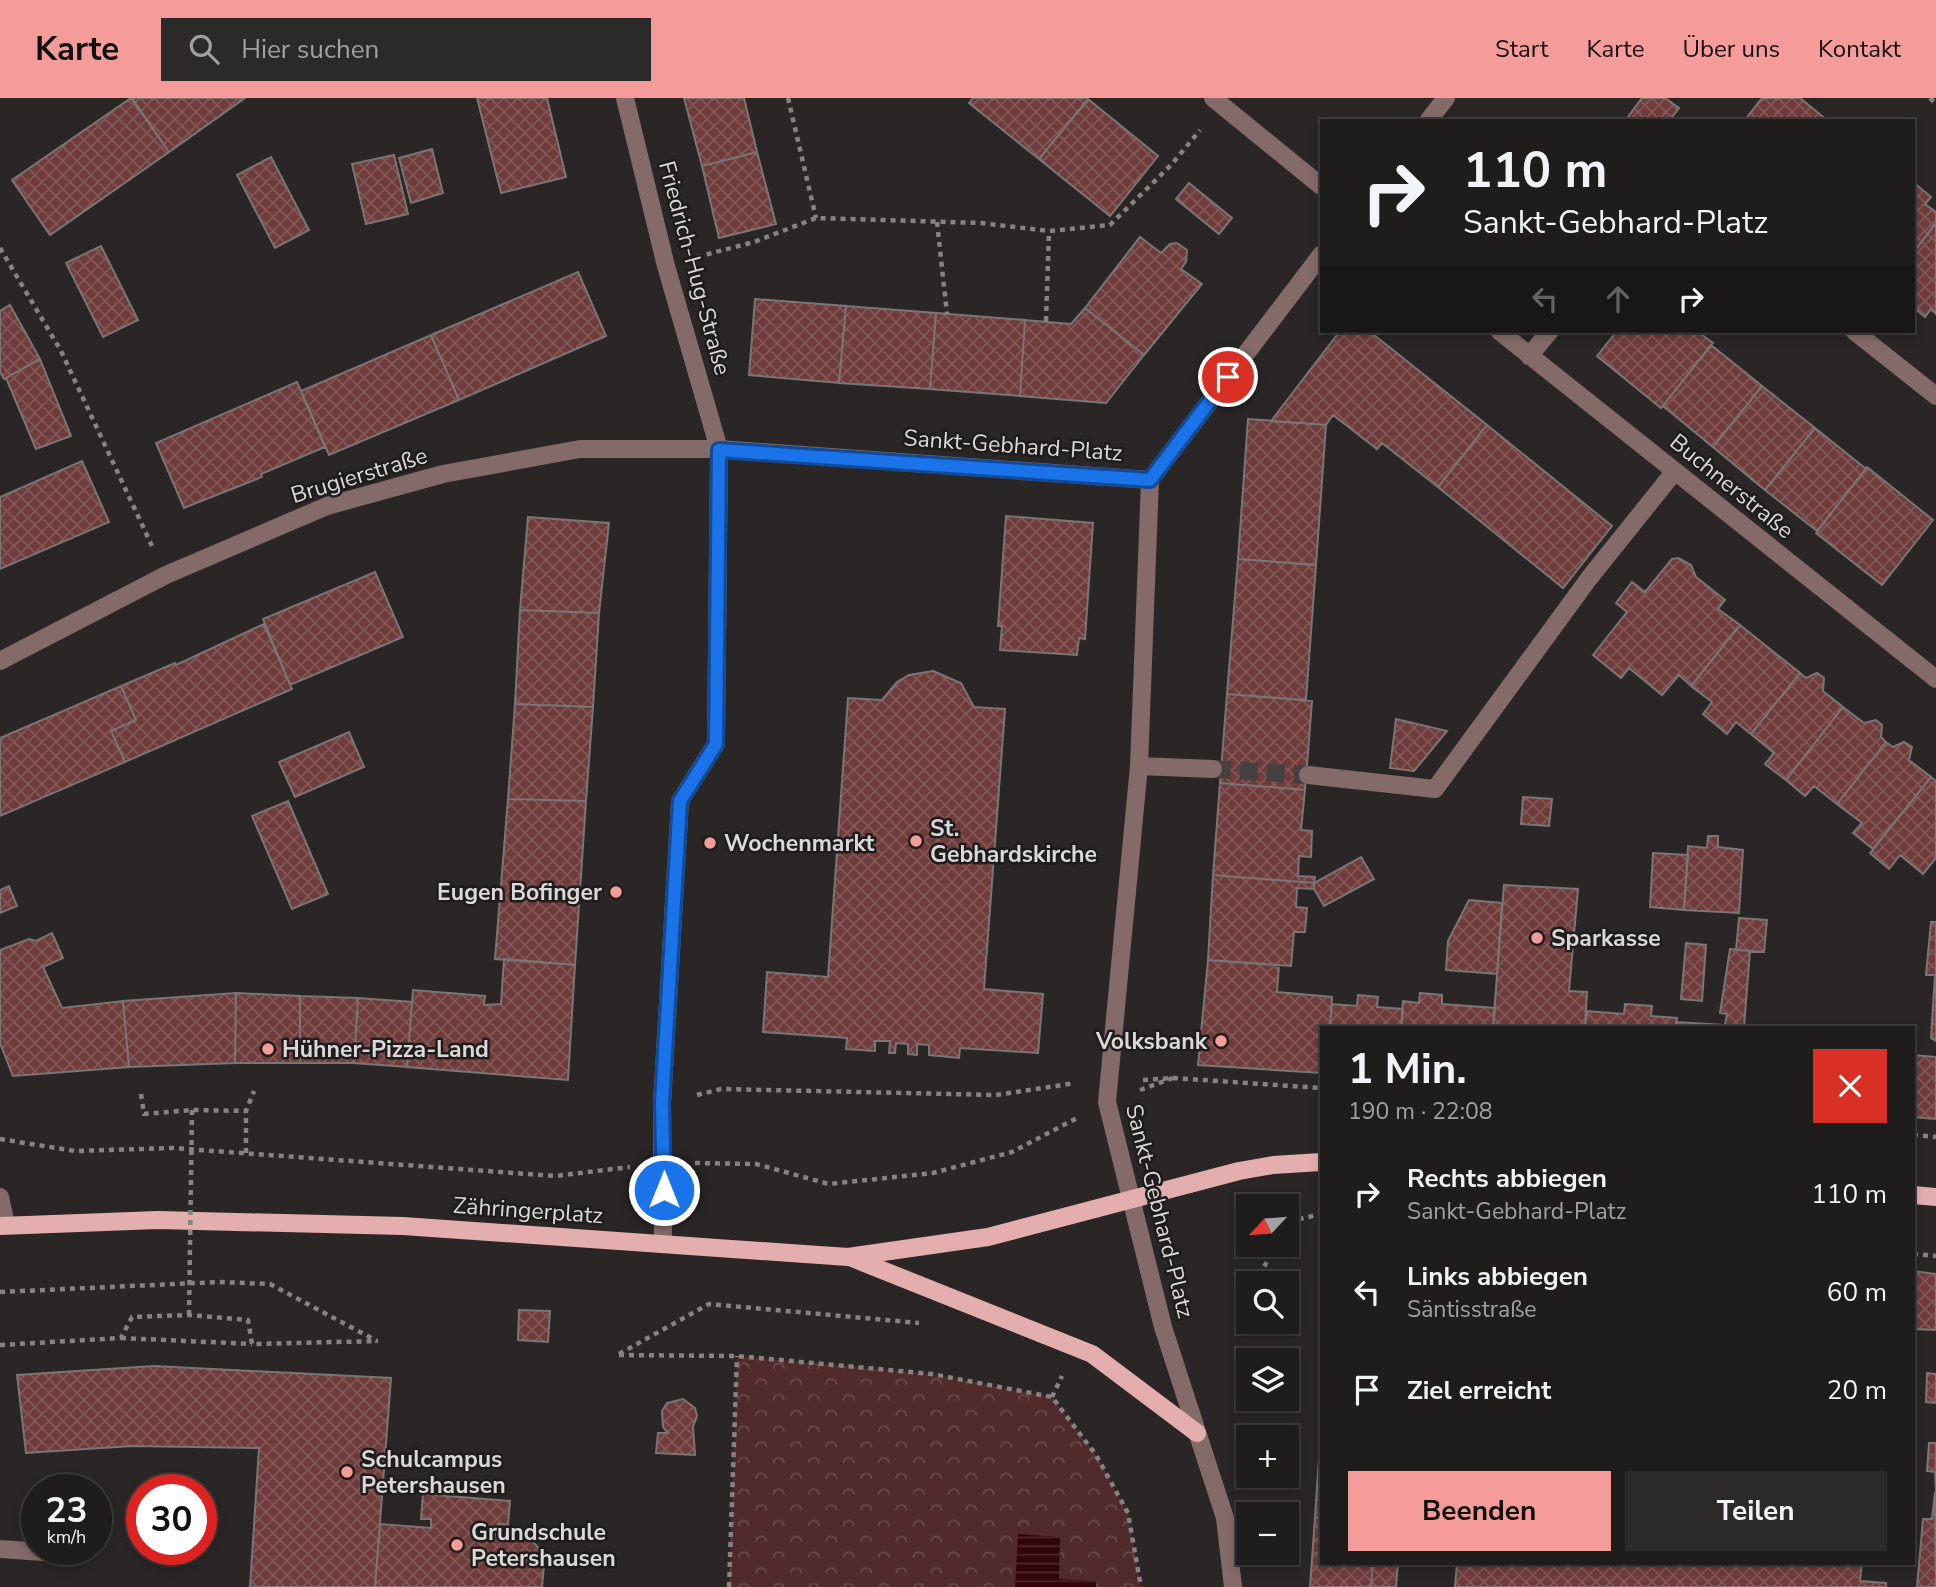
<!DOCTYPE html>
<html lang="de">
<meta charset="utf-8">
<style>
body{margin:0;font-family:"Nunito Sans",sans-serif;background:#2c2929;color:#f1f3f6;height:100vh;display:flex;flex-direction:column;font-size:26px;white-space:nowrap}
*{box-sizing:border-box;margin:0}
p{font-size:23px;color:#a1a1a3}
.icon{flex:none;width:38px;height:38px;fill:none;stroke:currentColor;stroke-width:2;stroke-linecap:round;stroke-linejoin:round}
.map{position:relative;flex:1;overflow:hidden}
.drawer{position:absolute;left:1320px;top:928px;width:595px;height:539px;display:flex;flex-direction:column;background:#1f1c1c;border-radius:0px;box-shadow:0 4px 10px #0003,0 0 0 2px #3c3a3b}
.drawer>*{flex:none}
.guide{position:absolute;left:1320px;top:21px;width:595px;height:214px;border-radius:0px;box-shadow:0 4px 10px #0003,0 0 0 2px #3c3a3b;background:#1f1c1c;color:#f1f3f6;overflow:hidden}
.needle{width:46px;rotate:244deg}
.controls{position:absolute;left:1236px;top:1096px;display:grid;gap:14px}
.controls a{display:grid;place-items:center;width:63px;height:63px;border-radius:0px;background:#1f1c1c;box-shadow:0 4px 10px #0003,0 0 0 2px #3c3a3b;font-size:35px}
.speed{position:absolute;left:21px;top:1376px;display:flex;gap:14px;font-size:35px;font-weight:700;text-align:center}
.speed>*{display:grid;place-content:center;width:91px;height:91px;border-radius:50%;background:#1f1c1c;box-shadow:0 4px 10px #0003,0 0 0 2px #3c3a3b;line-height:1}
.speed small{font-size:18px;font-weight:400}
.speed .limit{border:10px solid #d22;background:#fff;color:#111}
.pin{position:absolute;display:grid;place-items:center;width:60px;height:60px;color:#fff;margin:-30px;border:4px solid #fff;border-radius:50%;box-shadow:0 2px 7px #0007}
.me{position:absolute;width:77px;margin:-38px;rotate:0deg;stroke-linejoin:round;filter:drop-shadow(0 0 5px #0008)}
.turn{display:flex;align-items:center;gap:24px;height:147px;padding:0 28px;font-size:32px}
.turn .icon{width:91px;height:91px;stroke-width:2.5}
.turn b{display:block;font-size:49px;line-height:60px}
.lanes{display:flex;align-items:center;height:66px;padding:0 28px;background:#0003;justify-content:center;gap:35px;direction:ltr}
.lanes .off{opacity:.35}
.round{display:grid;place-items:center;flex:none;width:74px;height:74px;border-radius:0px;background:#2c2929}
.head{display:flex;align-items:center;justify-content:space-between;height:119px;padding:0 28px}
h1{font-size:42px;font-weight:700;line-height:52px}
.primary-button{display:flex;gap:14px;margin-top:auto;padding:14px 28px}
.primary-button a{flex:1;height:80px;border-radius:0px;background:#f59b9a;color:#111;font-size:28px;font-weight:700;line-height:80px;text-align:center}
.primary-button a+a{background:#2c2929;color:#f1f3f6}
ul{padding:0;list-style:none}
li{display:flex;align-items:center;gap:21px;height:98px;padding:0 28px}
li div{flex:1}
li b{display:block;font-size:26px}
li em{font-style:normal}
header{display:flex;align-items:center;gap:42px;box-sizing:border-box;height:98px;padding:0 35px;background:#f59b9a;color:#111}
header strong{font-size:33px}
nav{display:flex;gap:38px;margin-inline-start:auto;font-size:24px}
.search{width:490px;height:63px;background:#2c2929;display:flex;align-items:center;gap:18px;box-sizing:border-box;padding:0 24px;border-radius:0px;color:#a1a1a3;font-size:26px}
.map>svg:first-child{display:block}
.park{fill:url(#park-crowns)}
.water{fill:url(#water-rules)}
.building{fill:url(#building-cross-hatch);stroke:#7a7676;stroke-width:2}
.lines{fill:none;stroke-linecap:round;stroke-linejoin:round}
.minor-tunnel{stroke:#444140;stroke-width:18;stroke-dasharray:18 9;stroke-linecap:butt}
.path{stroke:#868483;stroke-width:4.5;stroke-dasharray:5 5;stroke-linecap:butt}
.minor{stroke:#846a69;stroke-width:18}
.major{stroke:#e3aead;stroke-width:18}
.path-bridge{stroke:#868483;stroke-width:4.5;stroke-dasharray:5 5;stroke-linecap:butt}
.route-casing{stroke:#114b97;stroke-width:18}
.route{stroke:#1a73e8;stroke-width:12}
.poi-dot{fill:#f59b9a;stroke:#1f1c1c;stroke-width:2.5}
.labels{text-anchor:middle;stroke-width:5;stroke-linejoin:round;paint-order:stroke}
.street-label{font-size:23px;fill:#dad8d8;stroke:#1f1c1c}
.poi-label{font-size:23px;font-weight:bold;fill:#dad8d8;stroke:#1f1c1c;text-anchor:start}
</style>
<header>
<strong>Karte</strong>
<div class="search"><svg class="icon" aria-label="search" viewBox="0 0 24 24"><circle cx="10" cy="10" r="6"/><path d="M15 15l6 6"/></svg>Hier suchen</div>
<nav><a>Start</a><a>Karte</a><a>Über uns</a><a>Kontakt</a></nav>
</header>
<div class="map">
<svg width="1936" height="1489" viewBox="0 0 1936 1489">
<defs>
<pattern id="park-crowns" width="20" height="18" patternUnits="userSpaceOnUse" patternTransform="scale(1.75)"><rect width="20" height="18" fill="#512b2b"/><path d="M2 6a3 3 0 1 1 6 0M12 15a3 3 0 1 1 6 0" fill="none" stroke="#694949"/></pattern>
<pattern id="water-rules" width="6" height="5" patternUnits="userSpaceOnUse" patternTransform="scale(1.75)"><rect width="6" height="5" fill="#310408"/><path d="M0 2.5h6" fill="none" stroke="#4e282b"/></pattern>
<pattern id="building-cross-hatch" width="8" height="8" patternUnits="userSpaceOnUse" patternTransform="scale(1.75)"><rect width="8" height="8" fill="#6f3b3b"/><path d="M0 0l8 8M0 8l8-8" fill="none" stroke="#835757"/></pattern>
</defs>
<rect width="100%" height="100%" fill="#292625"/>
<path class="park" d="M 737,1258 L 932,1276 L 1052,1299 L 1096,1357 L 1128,1415 L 1141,1489 L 729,1489 Z"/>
<path class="water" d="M 1018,1436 L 1060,1439 L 1059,1481 L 1096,1483 L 1096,1489 L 1015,1489 Z"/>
<path class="building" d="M 131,0 L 169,54 L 50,137 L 12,82 Z
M 132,0 L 245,0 L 169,54 Z
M 477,0 L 547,0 L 566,79 L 501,95 Z
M 684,0 L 744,0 L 757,54 L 702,68 Z
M 973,0 L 1087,0 L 1088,1 L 1039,61 L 969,5 Z
M 1642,0 L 1665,0 L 1679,10 L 1669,23 L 1625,23 Z
M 1762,0 L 1800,0 L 1828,23 L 1744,23 Z
M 1088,1 L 1158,58 L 1110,118 L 1039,61 Z
M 432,51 L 443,95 L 411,105 L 399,60 Z
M 757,54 L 776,126 L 719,140 L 702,68 Z
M 394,57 L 408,116 L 366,126 L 352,66 Z
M 271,59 L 309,132 L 275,150 L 237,77 Z
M 1913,84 L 1931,99 L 1925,106 L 1936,114 L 1936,125 L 1913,155 Z
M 1189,85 L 1232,120 L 1219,136 L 1176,101 Z
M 1936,125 L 1936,216 L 1931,211 L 1925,219 L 1913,209 L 1913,155 Z
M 1140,139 L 1161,155 L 1170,146 L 1177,145 L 1187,152 L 1186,164 L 1181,171 L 1202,186 L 1144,257 L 1085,210 Z
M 101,148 L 138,222 L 103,239 L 66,165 Z
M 578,174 L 606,238 L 459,302 L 431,237 Z
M 755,201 L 846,208 L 839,285 L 749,277 Z
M 10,207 L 40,261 L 4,281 L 0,274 L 0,213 Z
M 846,208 L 936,215 L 930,291 L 839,285 Z
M 1085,210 L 1144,257 L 1106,305 L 1020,298 L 1025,222 L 1071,226 Z
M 936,215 L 1025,222 L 1020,298 L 930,291 Z
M 1340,233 L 1369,233 L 1487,327 L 1438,389 L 1382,345 L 1377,351 L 1333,317 L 1326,327 L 1271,323 Z
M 1617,233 L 1697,233 L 1713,245 L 1661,310 L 1597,258 Z
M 431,237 L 459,302 L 329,357 L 301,293 Z
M 1711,247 L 1762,288 L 1713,349 L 1663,308 Z
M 40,261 L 71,338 L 36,351 L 6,280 Z
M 297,284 L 325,349 L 261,376 L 262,379 L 184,410 L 156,345 Z
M 1762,288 L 1815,330 L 1765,392 L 1713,349 Z
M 1248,321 L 1326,327 L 1316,467 L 1238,461 Z
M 1487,327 L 1612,428 L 1563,490 L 1438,389 Z
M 1815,330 L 1866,371 L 1817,433 L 1765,392 Z
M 82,363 L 109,424 L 0,471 L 0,399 Z
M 1867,369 L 1933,422 L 1882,487 L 1816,435 Z
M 1006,418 L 1093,425 L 1085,541 L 1079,540 L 1077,557 L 1000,552 L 1002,528 L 998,528 Z
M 528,419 L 609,425 L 599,515 L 520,512 Z
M 1678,460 L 1691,467 L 1696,479 L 1725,502 L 1718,511 L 1740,527 L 1691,588 L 1679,577 L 1662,597 L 1629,570 L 1621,580 L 1593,557 L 1627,514 L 1616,505 L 1632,484 L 1645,494 L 1672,461 Z
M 1238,461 L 1316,467 L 1306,602 L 1227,596 Z
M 375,474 L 403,539 L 290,587 L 263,521 Z
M 520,512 L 599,515 L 593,609 L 515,606 Z
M 264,526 L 292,591 L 125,664 L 111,633 L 136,622 L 121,588 L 175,565 L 176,567 Z
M 1740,527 L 1800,575 L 1751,636 L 1736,624 L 1727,636 L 1703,616 L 1712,604 L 1691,588 Z
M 933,573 L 961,585 L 974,609 L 1005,611 L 984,891 L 1043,896 L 1038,955 L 960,950 L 959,960 L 929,957 L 929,947 L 917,946 L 917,957 L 908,956 L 908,946 L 896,945 L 895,955 L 889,955 L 890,943 L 875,943 L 875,953 L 846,951 L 847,940 L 763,934 L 767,874 L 828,879 L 848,600 L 882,602 L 897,584 L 909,577 Z
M 1800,575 L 1806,580 L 1817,575 L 1824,580 L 1823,593 L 1843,609 L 1786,682 L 1765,666 L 1774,655 L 1751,636 Z
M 121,588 L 136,622 L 111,633 L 125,664 L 0,718 L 0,640 Z
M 1227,596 L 1312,603 L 1305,692 L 1220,685 Z
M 515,606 L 593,609 L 586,703 L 508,701 Z
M 1843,609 L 1864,625 L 1876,622 L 1882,627 L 1881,639 L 1886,644 L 1837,706 L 1814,688 L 1805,698 L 1786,682 Z
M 1396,621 L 1447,633 L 1414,673 L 1390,670 Z
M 349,634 L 364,669 L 295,699 L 279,664 Z
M 1886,644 L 1893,649 L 1904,644 L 1912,649 L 1909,662 L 1931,679 L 1873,751 L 1853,735 L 1862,725 L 1837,706 Z
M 1931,679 L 1936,683 L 1936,760 L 1923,776 L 1900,757 L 1889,771 L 1870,755 Z
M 1220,685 L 1305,692 L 1301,732 L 1312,733 L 1311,759 L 1299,758 L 1298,778 L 1315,779 L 1314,785 L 1213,777 Z
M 1523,699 L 1552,701 L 1549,728 L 1521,726 Z
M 508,701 L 586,703 L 575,867 L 495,861 Z
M 288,703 L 328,796 L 292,811 L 252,718 Z
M 1708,738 L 1718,738 L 1718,749 L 1743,752 L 1739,815 L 1684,812 L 1688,748 L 1707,750 Z
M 1653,755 L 1688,757 L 1684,812 L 1650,809 Z
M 1361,759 L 1374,781 L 1324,808 L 1314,791 L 1314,785 Z
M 1213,777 L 1314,785 L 1314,791 L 1297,790 L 1296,809 L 1307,810 L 1305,834 L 1294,834 L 1291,868 L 1208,862 Z
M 1504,787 L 1578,791 L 1569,893 L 1587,894 L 1585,929 L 1493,929 Z
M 9,788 L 17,808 L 0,815 L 0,792 Z
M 1469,802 L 1502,805 L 1497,876 L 1446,872 L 1448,843 Z
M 1739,820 L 1767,822 L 1764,854 L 1736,852 Z
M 1931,824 L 1936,824 L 1936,877 L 1926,877 Z
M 52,835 L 63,860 L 43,869 L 62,910 L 123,903 L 129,969 L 13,978 L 0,945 L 0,852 L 29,841 L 36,843 Z
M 1686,845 L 1706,847 L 1702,903 L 1681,901 Z
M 1730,851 L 1750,853 L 1744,929 L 1725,927 L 1727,916 L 1720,915 Z
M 504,861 L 575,867 L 568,982 L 407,969 L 413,892 L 485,898 L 484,907 L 501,906 Z
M 1208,862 L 1279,867 L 1277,894 L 1332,899 L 1330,929 L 1321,929 L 1321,975 L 1198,967 Z
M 1935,877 L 1936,877 L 1936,943 L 1931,940 Z
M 236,895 L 235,965 L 129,969 L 123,903 Z
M 236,895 L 300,898 L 300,965 L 235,965 Z
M 1420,895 L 1442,897 L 1442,906 L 1495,910 L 1493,929 L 1401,929 L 1403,903 L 1419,905 Z
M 1358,897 L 1378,899 L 1377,909 L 1403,911 L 1401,929 L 1330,929 L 1332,906 L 1357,908 Z
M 300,898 L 358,900 L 354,965 L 300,965 Z
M 358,900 L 412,904 L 407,969 L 354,965 Z
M 1625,906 L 1652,908 L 1651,918 L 1677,920 L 1676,929 L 1585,929 L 1587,913 L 1624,916 Z
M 1676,924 L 1725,927 L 1744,929 L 1676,929 Z
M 1913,957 L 1936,959 L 1936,1021 L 1913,1019 Z
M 1913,1173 L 1936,1176 L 1936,1232 L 1913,1231 Z
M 519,1212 L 550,1213 L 548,1244 L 518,1242 Z
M 154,1268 L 391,1280 L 375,1489 L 250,1489 L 259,1350 L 132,1348 L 26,1355 L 17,1277 Z
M 1927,1275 L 1936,1276 L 1936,1305 L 1926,1304 Z
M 683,1301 L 695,1310 L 697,1318 L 693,1329 L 695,1357 L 656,1355 L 658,1335 L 668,1335 L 663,1329 L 662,1313 L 667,1305 Z
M 1321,1331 L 1321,1420 L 1315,1419 Z
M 1929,1345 L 1936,1345 L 1936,1394 L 1935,1374 L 1927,1373 Z
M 1935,1394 L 1936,1489 L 1917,1489 L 1923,1421 L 1932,1421 Z
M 423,1396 L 510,1403 L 508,1427 L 498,1426 L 498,1434 L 526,1436 L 545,1457 L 542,1489 L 375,1489 L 380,1426 L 431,1430 L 431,1421 L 421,1421 Z
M 1315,1419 L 1321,1420 L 1321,1465 L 1373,1465 L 1371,1489 L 1310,1489 Z
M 1373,1465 L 1398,1465 L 1396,1489 L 1371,1489 Z
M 1457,1465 L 1862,1465 L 1860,1483 L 1886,1485 L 1886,1489 L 1455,1489 Z"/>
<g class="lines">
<path class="minor-tunnel" d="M 1213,671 L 1308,677"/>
<path class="path" d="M 788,0 L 816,120
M 1930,0 L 1936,6
M 937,124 L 947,216
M 0,150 L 61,253 L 152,448
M 697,159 L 754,144 L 816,120 L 981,125 L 1049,133 L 1110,127 L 1172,66 L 1200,32
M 1046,223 L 1049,133
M 1143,982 L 1173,980 L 1321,990
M 1140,992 L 1173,980
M 141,996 L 144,1016 L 192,1012 L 246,1013
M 697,997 L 721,991 L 996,997 L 1075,985
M 1913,1037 L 1936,1039
M 0,1041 L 75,1053 L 173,1050 L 555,1078 L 630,1069
M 246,1055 L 246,1013 L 254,993
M 695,1065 L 756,1066 L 829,1086 L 933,1075 L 1012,1054 L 1077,1020
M 1286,1136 L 1296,1122 L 1321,1116
M 1913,1156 L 1936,1158
M 1253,1185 L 1279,1146
M 0,1194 L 219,1184 L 270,1186 L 377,1243
M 121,1240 L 252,1246
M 0,1247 L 121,1240 L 132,1219 L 189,1217 L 248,1222 L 252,1246 L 378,1243
M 619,1256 L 709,1206 L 919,1225
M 619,1257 L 737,1258 L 932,1276 L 1052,1299 L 1096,1357 L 1128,1415 L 1141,1489
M 1052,1299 L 1062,1278
M 729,1489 L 737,1258"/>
<path class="minor" d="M 625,0 L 666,168 L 719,351 L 716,646 L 680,703 L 662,1005 L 663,1146
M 1213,0 L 1321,88
M 1428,23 L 1446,0
M 1499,233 L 1936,581
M 1854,233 L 1936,298
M 1529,258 L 1550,233
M 1150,382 L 1139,668 L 1107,1004 L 1163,1229 L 1225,1420 L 1233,1489
M 1150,382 L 1321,157
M 0,563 L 166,477 L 327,408 L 443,376 L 580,351 L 719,351 L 1150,382
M 1139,668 L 1213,671
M 1308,677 L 1435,691 L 1590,479 L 1675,373
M 0,1099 L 6,1127
M 0,1451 L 43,1454"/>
<path class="major" d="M 1913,1097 L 1936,1099
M 0,1128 L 158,1122 L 403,1128 L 848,1159 L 988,1139 L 1239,1073 L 1273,1067 L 1321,1064
M 852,1160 L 1092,1256 L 1197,1335"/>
<path class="path-bridge" d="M 189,1217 L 192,1012"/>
</g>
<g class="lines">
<defs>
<path id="route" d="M 664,1092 L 662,1005 L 680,703 L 716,646 L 719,352 L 1150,382 L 1228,279"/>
</defs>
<use href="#route" class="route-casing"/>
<use href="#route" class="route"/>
</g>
<g class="poi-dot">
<circle cx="916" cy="743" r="7"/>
<circle cx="710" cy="745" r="7"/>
<circle cx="616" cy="794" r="7"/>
<circle cx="1537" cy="840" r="7"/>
<circle cx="1221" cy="943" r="7"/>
<circle cx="268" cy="951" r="7"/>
<circle cx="347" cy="1374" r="7"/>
<circle cx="457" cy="1447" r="7"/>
</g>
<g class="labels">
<g class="street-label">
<text transform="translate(695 170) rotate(75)" y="8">Friedrich-Hug-Straße</text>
<text transform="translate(1013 347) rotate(4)" y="8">Sankt-Gebhard-Platz</text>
<text transform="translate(359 377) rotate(-17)" y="8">Brugierstraße</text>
<text transform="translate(1732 388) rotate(39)" y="8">Buchnerstraße</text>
<text transform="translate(528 1112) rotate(4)" y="8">Zähringerplatz</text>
<text transform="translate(1160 1113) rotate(76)" y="8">Sankt-Gebhard-Platz</text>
</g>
<g class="poi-label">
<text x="930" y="738">St.<tspan x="930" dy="26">Gebhardskirche</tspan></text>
<text x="724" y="753">Wochenmarkt</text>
<text x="602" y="802" text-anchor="end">Eugen Bofinger</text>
<text x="1551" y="848">Sparkasse</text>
<text x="1207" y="951" text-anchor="end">Volksbank</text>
<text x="282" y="959">Hühner-Pizza-Land</text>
<text x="361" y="1369">Schulcampus<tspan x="361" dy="26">Petershausen</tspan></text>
<text x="471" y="1442">Grundschule<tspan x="471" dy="26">Petershausen</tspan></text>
</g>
</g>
</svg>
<div class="controls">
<a><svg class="needle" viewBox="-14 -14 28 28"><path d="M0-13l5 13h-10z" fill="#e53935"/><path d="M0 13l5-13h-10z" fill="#a1a1a3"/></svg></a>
<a><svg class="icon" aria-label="search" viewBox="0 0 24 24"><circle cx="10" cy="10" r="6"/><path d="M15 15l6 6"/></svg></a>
<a><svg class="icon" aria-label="layers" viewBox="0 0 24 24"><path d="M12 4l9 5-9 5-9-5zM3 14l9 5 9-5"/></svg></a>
<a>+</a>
<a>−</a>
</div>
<div class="speed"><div>23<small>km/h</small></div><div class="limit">30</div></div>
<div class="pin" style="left:1228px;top:279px;background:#d93025"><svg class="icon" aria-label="arrive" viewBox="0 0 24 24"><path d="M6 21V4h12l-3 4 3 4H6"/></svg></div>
<svg class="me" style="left:664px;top:1092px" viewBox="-20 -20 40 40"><circle r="17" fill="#1a73e8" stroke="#fff" stroke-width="3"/><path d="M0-11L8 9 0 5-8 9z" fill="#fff"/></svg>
<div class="guide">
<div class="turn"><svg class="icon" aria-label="right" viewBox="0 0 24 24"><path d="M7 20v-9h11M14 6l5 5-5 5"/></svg><div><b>110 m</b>Sankt-Gebhard-Platz</div></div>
<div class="lanes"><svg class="icon off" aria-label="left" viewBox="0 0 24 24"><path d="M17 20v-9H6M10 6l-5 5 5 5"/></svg><svg class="icon off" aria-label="ahead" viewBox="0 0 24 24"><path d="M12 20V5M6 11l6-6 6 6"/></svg><svg class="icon" aria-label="right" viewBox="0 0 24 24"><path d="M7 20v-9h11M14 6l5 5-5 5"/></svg></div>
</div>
<section class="drawer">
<div class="head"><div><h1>1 Min.</h1><p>190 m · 22:08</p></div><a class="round" style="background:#d93025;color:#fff"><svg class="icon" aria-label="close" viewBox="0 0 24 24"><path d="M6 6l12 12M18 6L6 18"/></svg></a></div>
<ul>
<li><svg class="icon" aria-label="right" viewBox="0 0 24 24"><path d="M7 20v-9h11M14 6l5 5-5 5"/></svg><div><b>Rechts abbiegen</b><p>Sankt-Gebhard-Platz</p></div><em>110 m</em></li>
<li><svg class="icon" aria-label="left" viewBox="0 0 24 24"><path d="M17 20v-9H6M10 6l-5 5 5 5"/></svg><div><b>Links abbiegen</b><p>Säntisstraße</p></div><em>60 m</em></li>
<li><svg class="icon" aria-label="arrive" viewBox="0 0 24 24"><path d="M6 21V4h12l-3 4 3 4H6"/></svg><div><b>Ziel erreicht</b></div><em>20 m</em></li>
</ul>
<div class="primary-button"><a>Beenden</a><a>Teilen</a></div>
</section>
</div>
